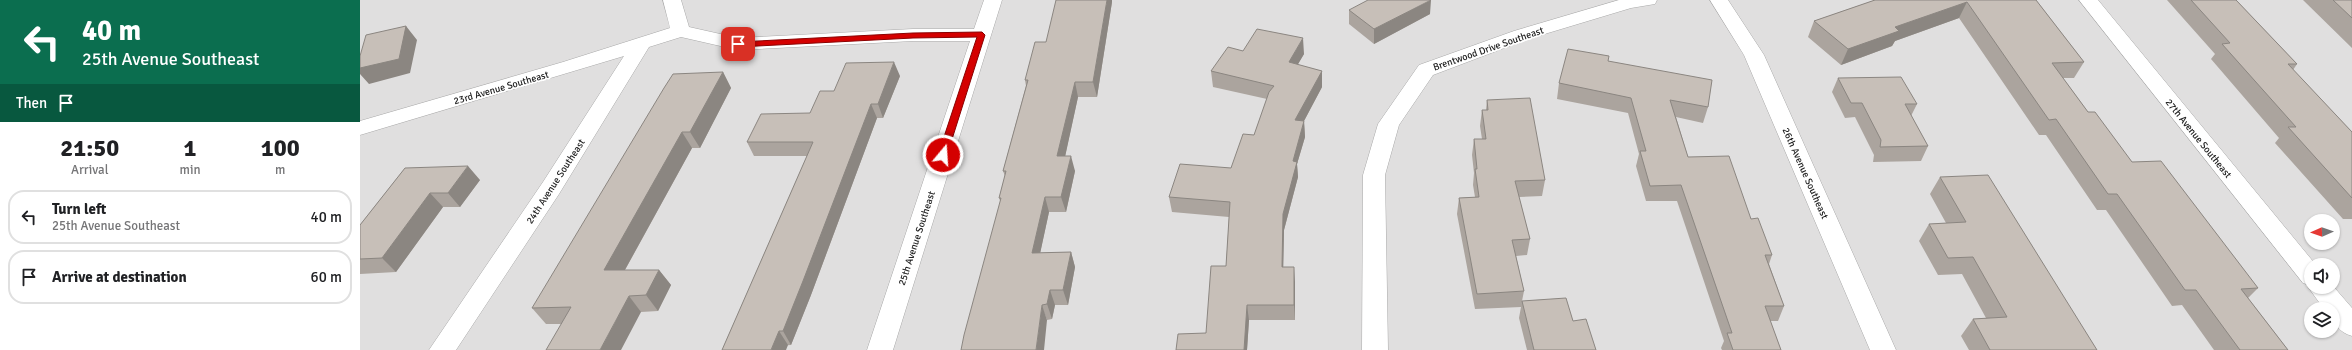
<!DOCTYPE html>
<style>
body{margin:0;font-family:Signika,sans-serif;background:#f2f2f2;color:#202124;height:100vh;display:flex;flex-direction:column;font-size:15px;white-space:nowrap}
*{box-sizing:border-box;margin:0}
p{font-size:13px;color:#757577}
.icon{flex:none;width:22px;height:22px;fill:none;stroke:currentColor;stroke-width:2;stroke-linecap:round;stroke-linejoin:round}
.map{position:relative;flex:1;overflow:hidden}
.side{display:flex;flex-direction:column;background:#fff;width:360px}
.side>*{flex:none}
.guide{background:#0b6e4f;color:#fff;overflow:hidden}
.needle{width:26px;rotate:268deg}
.tools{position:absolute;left:1944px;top:214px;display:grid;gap:8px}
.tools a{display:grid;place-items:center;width:36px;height:36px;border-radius:50%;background:#fff;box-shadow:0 1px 3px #0004;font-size:20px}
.pin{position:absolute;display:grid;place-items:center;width:34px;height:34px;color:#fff;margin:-17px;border-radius:8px;box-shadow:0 2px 6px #0006}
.me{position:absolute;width:44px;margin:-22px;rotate:18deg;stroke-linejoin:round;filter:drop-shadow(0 0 3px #0008)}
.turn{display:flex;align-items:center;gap:14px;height:84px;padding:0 16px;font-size:18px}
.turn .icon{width:52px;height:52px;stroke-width:2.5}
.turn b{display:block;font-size:28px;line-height:34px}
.then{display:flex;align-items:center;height:38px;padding:0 16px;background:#0003;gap:8px;font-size:15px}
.eta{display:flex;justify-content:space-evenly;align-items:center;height:68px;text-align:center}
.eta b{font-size:24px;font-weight:700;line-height:28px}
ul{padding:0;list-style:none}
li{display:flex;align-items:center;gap:12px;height:54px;margin:0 8px 6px;padding:0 8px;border:2px solid #e0e0e0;border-radius:16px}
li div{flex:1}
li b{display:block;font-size:15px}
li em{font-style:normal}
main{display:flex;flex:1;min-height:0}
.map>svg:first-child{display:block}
.residential{fill:#e0dfdf;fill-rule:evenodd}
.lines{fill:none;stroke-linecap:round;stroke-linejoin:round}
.street-casing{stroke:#a9a9a9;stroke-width:1}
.street{fill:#fff;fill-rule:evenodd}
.wall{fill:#aba49e}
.shaded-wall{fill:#8b8681}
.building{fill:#c7bfb8;stroke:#8b8681}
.route{fill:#d40000;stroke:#8a0000}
.labels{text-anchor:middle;stroke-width:3.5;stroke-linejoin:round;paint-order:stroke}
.street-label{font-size:10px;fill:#222;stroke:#fff}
</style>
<main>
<section class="side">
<div class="guide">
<div class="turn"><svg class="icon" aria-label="left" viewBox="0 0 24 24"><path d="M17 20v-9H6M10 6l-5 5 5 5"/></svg><div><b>40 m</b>25th Avenue Southeast</div></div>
<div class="then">Then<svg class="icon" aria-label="arrive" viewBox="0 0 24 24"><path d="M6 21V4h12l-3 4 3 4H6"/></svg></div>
</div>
<div class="eta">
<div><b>21:50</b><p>Arrival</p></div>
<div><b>1</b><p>min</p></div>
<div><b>100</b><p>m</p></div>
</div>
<ul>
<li><svg class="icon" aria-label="left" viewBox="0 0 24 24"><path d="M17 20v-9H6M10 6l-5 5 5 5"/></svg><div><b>Turn left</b><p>25th Avenue Southeast</p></div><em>40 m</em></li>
<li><svg class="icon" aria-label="arrive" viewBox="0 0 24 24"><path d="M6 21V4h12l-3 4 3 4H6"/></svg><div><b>Arrive at destination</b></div><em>60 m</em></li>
</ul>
</section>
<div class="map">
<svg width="1992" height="350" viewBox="0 0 1992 350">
<rect width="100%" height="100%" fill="#f2efe9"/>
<path class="residential" d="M 0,0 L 1992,0 L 1992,350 L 0,350 ZM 1951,221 L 1973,221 L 1973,243 L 1951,243 ZM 1951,265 L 1973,265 L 1973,287 L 1951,287 ZM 1951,309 L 1973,309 L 1973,331 L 1951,331 Z"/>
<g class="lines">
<defs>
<path id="street" d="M 303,0 L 321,0 L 329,27 L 378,38 L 553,29 L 614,29 L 624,0 L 642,0 L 533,350 L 507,350 L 610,41 L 553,41 L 378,50 L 321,37 L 289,47 L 199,194 L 96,350 L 69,350 L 183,182 L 264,56 L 0,135 L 0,121 L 203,62 L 310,28 Z
M 1259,0 L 1297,0 L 1295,4 L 1271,8 L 1168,39 L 1073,75 L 1039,125 L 1025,175 L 1028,350 L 1002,350 L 1003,175 L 1018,124 L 1059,65 L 1154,31 Z
M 1350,0 L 1368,0 L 1404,55 L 1536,350 L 1510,350 L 1384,55 Z
M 1719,0 L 1738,0 L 1956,265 L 1951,265 L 1951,287 L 1973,286 L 1992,308 L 1992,336 C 1978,332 1973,323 1973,309 L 1964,309 L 1948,287 L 1949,285 L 1943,283 Z"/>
</defs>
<use href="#street" class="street-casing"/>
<use href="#street" class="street"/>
</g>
<path class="wall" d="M 1515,0 L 1676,0 L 1724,62 L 1714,78 L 1703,78 L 1728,112 L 1772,162 L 1898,288 L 1888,298 L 1928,350 L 1854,350 L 1822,305 L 1812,306 L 1746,210 L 1737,210 L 1686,135 L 1679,135 L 1599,18 L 1535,41 L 1532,46 L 1481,65 L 1448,37 L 1454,21 Z
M 1807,0 L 1876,0 L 1937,64 L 1933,70 L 1992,132 L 1992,219 L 1983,219 L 1915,143 L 1919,138 L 1851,59 L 1855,54 Z
M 1943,0 L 1992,0 L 1992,48 Z
M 752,2 L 737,97 L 718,97 L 705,156 L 715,171 L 706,212 L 689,212 L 680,253 L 711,252 L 715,267 L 708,305 L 695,305 L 692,319 L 687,320 L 639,198 L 645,176 L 643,171 L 666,86 L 665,80 L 686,42 Z
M 989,10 L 1070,14 L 1014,44 L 989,24 Z
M 883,51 L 944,54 L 937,65 L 962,71 L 962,87 L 944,121 L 945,137 L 937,164 L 938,177 L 924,230 L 923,267 L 935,282 L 935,320 L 889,320 L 887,350 L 816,350 L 846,333 L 866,266 L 869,217 L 812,212 L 809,197 L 871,168 L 894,135 L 907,99 L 853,87 L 851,71 Z
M 1248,61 L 1348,107 L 1343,123 L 1316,117 L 1328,157 L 1391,219 L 1412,255 L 1409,264 L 1424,306 L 1418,321 L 1410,321 L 1421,350 L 1362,350 L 1361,348 L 1364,341 L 1317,201 L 1286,201 L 1276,166 L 1279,154 L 1268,113 L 1197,99 L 1199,83 Z
M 363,72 L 371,88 L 340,148 L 332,148 L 265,270 L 299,270 L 311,285 L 298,311 L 281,312 L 202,324 L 186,324 L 172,308 Z
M 540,76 L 523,118 L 517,118 L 451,295 L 431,345 L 362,350 L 447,156 L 394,156 L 387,142 L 450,113 L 474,91 Z
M 1478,78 L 1557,104 L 1551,116 L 1568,146 L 1561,161 L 1513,162 L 1514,155 L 1495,117 L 1485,118 L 1472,92 Z
M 1127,100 L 1185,180 L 1182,196 L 1159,197 L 1170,239 L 1167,255 L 1156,256 L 1164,291 L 1162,301 L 1213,321 L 1236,350 L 1167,350 L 1159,318 L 1161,307 L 1115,309 L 1097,214 L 1099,198 L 1115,197 L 1113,185 L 1114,173 L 1112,155 L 1114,139 L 1122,139 L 1120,126 L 1122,110 L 1126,110 Z
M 45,168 L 120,180 L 100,207 L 83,207 L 36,272 L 0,274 L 0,225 Z
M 1580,177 L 1737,350 L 1609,350 L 1601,336 L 1613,319 L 1626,318 L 1602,274 L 1578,275 L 1559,241 L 1569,224 L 1586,223 L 1570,194 Z"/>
<path class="shaded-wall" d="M 747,0 L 752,0 L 752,2 L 737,97 L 733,82 Z
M 1071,0 L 1070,14 L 1014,44 L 1014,29 Z
M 1607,2 L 1599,18 L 1535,41 L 1532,46 L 1481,65 L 1488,49 L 1535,27 Z
M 46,26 L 57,40 L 50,73 L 9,84 L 0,74 L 0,68 Z
M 943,38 L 944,54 L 930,78 L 929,62 Z
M 534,62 L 540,76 L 523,118 L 518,104 Z
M 962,71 L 962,87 L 936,136 L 935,120 Z
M 363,72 L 371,88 L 340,148 L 330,132 Z
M 715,82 L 718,97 L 702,171 L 697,156 Z
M 511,104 L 517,118 L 451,295 L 431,345 L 423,331 Z
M 944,121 L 945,137 L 937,164 L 938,177 L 924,230 L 923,282 L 922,267 L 923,214 L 933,161 Z
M 322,132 L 332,148 L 256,286 L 244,270 Z
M 711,156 L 715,171 L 706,212 L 701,197 Z
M 108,166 L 120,180 L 100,207 L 88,193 Z
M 70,193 L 83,207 L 36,272 L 22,258 Z
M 685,197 L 689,212 L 677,268 L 672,253 Z
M 711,252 L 715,267 L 708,305 L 703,290 Z
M 934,267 L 935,282 L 935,320 L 934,305 Z
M 299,270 L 311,285 L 298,311 L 286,295 Z
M 690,290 L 695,305 L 692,319 L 687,304 Z
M 269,296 L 281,312 L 261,350 L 240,350 Z
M 682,305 L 687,320 L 684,350 L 676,350 Z
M 887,305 L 889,320 L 887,350 L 884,350 Z
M 419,331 L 428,345 L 426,350 L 411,350 Z"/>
<path class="building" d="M 696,0 L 747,0 L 733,82 L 715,82 L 697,156 L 711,156 L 701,197 L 685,197 L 672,253 L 711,252 L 703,290 L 690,290 L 687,304 L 682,305 L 676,350 L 601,350 L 604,335 L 641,198 L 639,198 L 646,171 L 643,171 L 668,80 L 665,80 L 675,42 L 686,42 Z
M 1008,0 L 1071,0 L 1014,29 L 989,10 Z
M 1515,0 L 1676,0 L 1724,62 L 1692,63 L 1728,112 L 1735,112 L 1772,162 L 1801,161 L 1898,288 L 1881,289 L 1928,350 L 1880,350 L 1836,290 L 1825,290 L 1757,194 L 1748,194 L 1696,119 L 1689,120 L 1607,2 L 1535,27 L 1539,31 L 1488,49 L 1454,21 Z
M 1831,0 L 1876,0 L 1937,64 L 1928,64 L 1992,132 L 1992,198 L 1928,127 L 1936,127 L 1862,44 L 1870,43 Z
M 1973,0 L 1992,0 L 1992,18 Z
M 46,26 L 39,59 L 0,68 L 0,56 L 6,35 Z
M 897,29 L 943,38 L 929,62 L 962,71 L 935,120 L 944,121 L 933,161 L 937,162 L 923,214 L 922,267 L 934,267 L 934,305 L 887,305 L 884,350 L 816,350 L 818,334 L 846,333 L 851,266 L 866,266 L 870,202 L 809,197 L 820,164 L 871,168 L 883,134 L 894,135 L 909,92 L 914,86 L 851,71 L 868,47 L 883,51 Z
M 1208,49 L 1249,56 L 1248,61 L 1352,80 L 1348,107 L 1310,100 L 1328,157 L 1369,156 L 1391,219 L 1398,218 L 1412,255 L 1405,255 L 1424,306 L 1405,306 L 1421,350 L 1373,350 L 1367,333 L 1372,333 L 1321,185 L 1290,186 L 1280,151 L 1286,151 L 1271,98 L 1199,83 Z
M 534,62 L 518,104 L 511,104 L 443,281 L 423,331 L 419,331 L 411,350 L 362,350 L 453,142 L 387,142 L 401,114 L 450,113 L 460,91 L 474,91 L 486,63 Z
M 363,72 L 330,132 L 322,132 L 244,270 L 299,270 L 286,295 L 269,296 L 240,350 L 186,350 L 211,307 L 172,308 L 304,88 L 313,74 Z
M 1541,77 L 1557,104 L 1545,104 L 1568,146 L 1520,147 L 1521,140 L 1502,103 L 1491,103 L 1478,78 Z
M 1170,98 L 1185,180 L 1155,181 L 1170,239 L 1152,240 L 1164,291 L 1117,294 L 1099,198 L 1119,197 L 1115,169 L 1117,169 L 1114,139 L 1126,139 L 1122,110 L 1128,110 L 1127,100 Z
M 108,166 L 88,193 L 70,193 L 22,258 L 0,259 L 0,225 L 45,168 Z
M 1628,175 L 1737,350 L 1630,350 L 1613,319 L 1647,317 L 1613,257 L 1588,258 L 1569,224 L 1606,222 L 1580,177 Z
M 1206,298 L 1213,321 L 1226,319 L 1236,350 L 1174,350 L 1162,301 Z"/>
<path class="route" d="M 622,32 L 625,35 L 587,155 L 583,158 L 578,155 L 617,37 L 553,38 L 378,47 L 374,44 L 378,42 L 553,33 Z"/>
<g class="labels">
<g class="street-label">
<text transform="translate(1128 48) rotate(-19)" y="4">Brentwood Drive Southeast</text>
<text transform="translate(141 87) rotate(-16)" y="4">23rd Avenue Southeast</text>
<text transform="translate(1839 138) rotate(51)" y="4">27th Avenue Southeast</text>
<text transform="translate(1446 173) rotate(66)" y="4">26th Avenue Southeast</text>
<text transform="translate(195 181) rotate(-57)" y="4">24th Avenue Southeast</text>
<text transform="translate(556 238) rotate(-72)" y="4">25th Avenue Southeast</text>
</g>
</g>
</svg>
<div class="tools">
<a><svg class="needle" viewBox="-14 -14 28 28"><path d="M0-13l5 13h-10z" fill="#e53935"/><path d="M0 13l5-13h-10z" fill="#757577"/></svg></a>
<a><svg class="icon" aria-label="sound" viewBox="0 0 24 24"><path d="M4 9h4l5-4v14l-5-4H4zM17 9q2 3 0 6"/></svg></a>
<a><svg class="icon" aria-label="layers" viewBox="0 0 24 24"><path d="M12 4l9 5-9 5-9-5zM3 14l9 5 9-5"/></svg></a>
</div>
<div class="pin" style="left:378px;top:44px;background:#d93025"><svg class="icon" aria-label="arrive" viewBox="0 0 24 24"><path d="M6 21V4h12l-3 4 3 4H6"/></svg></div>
<svg class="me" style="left:583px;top:155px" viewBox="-20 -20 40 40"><circle r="17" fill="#d40000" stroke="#fff" stroke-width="3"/><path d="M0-11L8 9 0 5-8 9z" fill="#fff"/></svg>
</div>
</main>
